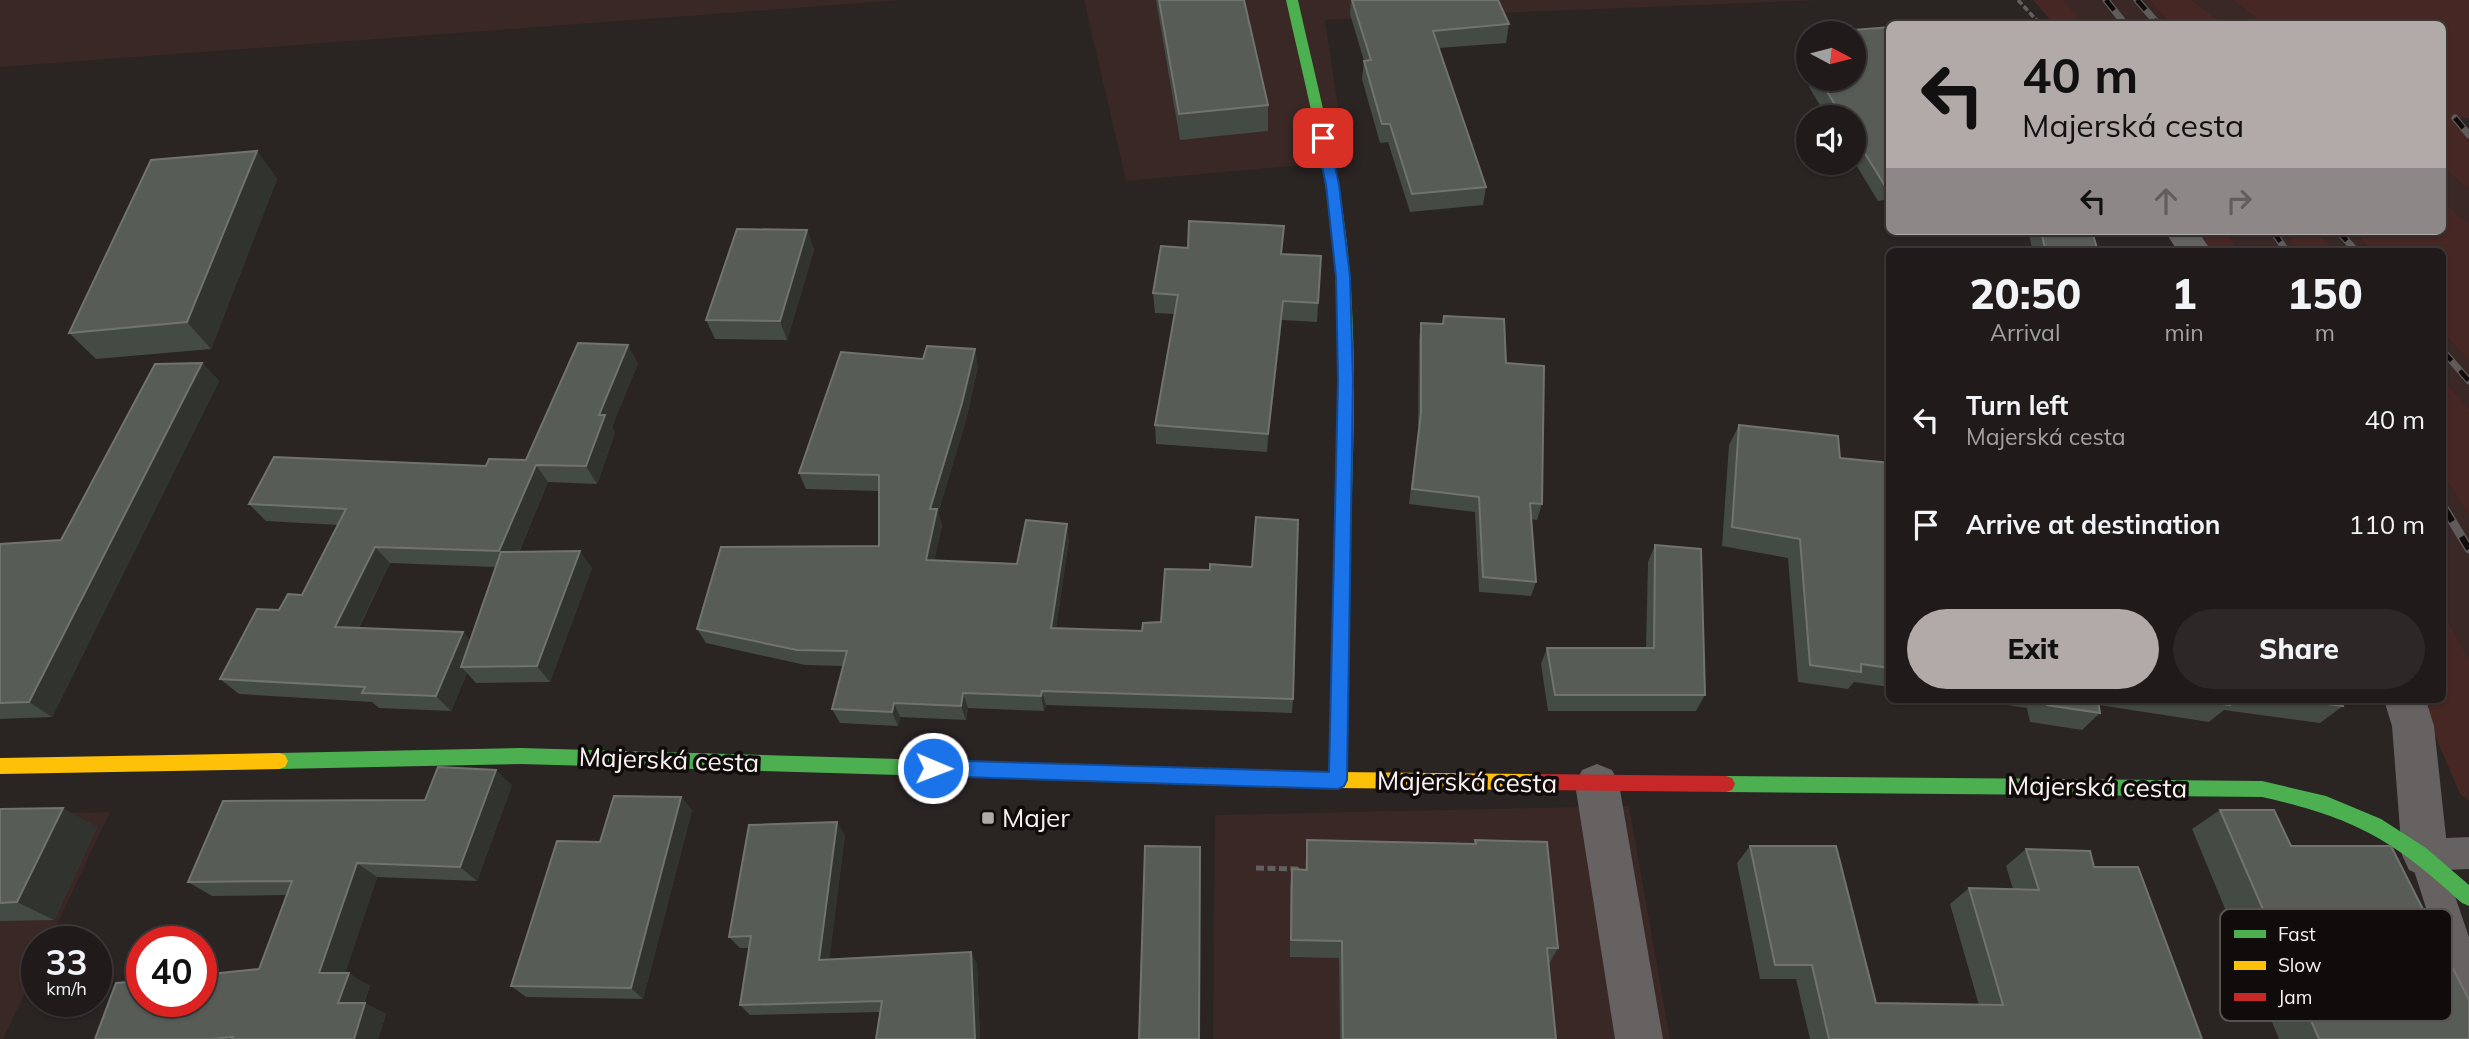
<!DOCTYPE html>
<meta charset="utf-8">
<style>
body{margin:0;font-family:Mulish,sans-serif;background:#2d2827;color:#f1f3f6;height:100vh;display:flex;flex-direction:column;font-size:26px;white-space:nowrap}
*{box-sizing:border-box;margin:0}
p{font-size:23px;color:#a2a1a2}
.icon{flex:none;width:38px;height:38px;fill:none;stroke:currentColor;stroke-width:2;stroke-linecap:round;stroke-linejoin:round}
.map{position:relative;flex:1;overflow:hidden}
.panel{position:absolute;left:1886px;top:248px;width:560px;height:455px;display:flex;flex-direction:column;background:#201b1a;border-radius:10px;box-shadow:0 2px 5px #0004,0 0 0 2px #3d3939}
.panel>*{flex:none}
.banner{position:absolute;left:1886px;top:21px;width:560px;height:214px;border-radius:10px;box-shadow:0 2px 5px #0004,0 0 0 2px #3d3939;background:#b1aaa9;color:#111;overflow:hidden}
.needle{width:46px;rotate:97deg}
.tools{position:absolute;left:1796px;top:21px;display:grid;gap:14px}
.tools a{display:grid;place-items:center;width:70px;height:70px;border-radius:50%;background:#201b1a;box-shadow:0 2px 5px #0004,0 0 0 2px #3d3939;font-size:35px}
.speed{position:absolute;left:21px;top:926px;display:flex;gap:14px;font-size:35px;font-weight:700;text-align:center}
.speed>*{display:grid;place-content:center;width:91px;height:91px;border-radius:50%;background:#201b1a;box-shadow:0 2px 5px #0004,0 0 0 2px #3d3939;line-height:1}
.speed small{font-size:18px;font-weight:400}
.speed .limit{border:10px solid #d22;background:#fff;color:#111}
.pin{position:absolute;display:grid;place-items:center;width:60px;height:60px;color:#fff;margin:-30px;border-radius:14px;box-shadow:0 4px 10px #0006}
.me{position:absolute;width:77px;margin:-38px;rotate:91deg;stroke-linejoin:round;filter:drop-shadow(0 0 5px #0008)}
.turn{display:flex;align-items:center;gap:24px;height:147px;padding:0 21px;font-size:32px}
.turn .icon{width:91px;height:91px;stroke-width:2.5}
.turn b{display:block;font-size:49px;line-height:60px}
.lanes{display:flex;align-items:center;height:66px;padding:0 21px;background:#0003;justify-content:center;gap:35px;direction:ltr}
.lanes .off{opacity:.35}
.eta{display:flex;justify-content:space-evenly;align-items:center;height:119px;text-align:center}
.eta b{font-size:42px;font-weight:800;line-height:49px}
.action{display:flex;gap:14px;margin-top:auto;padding:14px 21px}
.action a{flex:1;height:80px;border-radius:42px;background:#b1aaa9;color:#111;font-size:28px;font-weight:800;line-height:80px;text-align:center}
.action a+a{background:#2d2827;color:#f1f3f6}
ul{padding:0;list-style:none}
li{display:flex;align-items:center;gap:21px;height:105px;padding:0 21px}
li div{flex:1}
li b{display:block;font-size:26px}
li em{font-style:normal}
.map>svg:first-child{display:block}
.built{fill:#392826}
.green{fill:#472723}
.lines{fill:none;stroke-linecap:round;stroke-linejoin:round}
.path-far1{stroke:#63605f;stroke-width:3.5;stroke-dasharray:6 2.5;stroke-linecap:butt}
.path{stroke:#63605f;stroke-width:5;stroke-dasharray:8 3.5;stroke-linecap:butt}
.lane{fill:#656261;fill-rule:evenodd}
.street{fill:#656261;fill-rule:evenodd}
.fast{fill:#4caf50;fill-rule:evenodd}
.slow{fill:#ffc107;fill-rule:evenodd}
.jam{fill:#c62828;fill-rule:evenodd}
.rail-far1-casing{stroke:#605b5b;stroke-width:7}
.rail-casing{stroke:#605b5b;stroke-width:9}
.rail-far1{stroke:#110c0c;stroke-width:4.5;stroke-dasharray:13;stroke-linecap:butt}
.rail{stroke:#110c0c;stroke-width:6;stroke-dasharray:18;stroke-linecap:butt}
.wall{fill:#444a44;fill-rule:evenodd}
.shaded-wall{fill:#31332f}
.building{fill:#575c57;stroke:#71736f;stroke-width:2}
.route{fill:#1a73e8;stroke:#114b97;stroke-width:2}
.poi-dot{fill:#b1aaa9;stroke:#110c0c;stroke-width:2.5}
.labels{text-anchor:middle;stroke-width:7;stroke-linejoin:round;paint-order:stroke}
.street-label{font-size:26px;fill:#faf2f1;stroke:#110c0c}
.poi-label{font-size:26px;fill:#faf2f1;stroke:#110c0c;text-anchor:start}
.key{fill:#110c0c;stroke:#575151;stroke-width:2}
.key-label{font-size:19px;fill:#faf2f1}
</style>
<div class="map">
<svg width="2469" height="1039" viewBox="0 0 2469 1039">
<rect width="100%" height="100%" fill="#2a2423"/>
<path class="built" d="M 0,0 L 902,0 L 0,67 Z
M 1084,0 L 1822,0 L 1325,20 L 1346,161 L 1126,181 Z
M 2065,0 L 2149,0 L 2171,24 L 2081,24 Z
M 2192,0 L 2233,0 L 2264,24 L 2222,24 Z
M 2443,168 L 2469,189 L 2469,227 L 2443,206 Z
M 2227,231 L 2285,231 L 2299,252 L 2239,252 Z
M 2317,231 L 2354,231 L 2372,252 L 2335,252 Z
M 2443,332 L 2469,361 L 2469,409 L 2443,379 Z
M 2443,474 L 2469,516 L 2469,659 L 2443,613 Z
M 1629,806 L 1670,1039 L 1213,1039 L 1215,815 Z
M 110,812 L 49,941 L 37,942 L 37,968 L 3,1039 L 0,1039 L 0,814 Z"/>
<path class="green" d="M 2033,0 L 2065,0 L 2081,24 L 2054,24 Z
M 2149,0 L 2192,0 L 2223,24 L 2171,24 Z
M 2233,0 L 2469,0 L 2469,118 L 2456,119 L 2469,142 L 2469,189 L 2443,168 L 2443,24 L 2264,24 Z
M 2443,203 L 2469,224 L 2469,361 L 2443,332 L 2443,252 L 2372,252 L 2354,231 L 2443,231 Z
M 2199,231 L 2227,231 L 2239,252 L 2212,252 Z
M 2285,231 L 2317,231 L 2335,252 L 2299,252 Z
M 2443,379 L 2469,409 L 2469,516 L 2443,474 Z
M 2443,613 L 2469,659 L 2469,800 L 2460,794 L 2420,700 L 2443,700 Z"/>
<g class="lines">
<path class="path-far1" d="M 2018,0 L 2040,24"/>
<path class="path" d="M 1256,868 L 1297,869 L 1297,873"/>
<path class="lane" d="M 2469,837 L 2469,869 L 2446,870 L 2469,937 L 2469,1006 L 2457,1001 L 2452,989 L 2409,855 L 2413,844 L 2425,839 Z"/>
<path class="street" d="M 2165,231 L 2198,231 L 2212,252 L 2178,252 Z
M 2384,700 L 2426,700 L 2434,726 L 2448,855 L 2441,870 L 2425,877 L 2409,870 L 2402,855 L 2392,726 Z
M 1597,764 L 1612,770 L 1619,784 L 1663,1039 L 1615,1039 L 1575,784 L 1582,770 Z"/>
<path class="fast" d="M 1286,0 L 1298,0 C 1316,81 1338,162 1347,244 C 1360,363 1351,485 1349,604 L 1347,609 L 1341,611 L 1335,609 L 1333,604 C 1336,485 1344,365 1333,246 C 1326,163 1304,81 1286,0 Z
M 521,748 L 1102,765 L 1108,767 L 1111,773 L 1108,779 L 1102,781 L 521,764 L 279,769 L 273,767 L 270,761 L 273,755 L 279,753 Z
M 1726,776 L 2262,781 L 2326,796 L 2381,819 L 2426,848 L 2469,885 L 2469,906 L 2462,903 C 2392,839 2355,818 2262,797 L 1726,792 L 1720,790 L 1717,784 L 1720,778 Z"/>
<path class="slow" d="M 279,753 L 285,755 L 288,761 L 285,767 L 279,769 L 0,774 L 0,758 Z
M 1102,765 L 1338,772 L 1535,774 L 1541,776 L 1544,782 L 1541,788 L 1535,790 L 1338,788 L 1102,781 L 1096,779 L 1093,773 L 1096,767 Z"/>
<path class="jam" d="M 1341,597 L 1347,599 L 1349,604 L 1347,780 L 1344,786 L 1338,788 L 1332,786 L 1329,780 L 1333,604 L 1335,599 Z
M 1535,774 L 1726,776 L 1732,778 L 1735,784 L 1732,790 L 1726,792 L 1535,790 L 1529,788 L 1526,782 L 1529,776 Z"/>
<defs>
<path id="rail-far1" d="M 2106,0 L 2125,24
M 2137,0 L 2158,24
M 2455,118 L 2469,135
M 2273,231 L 2287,252
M 2338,231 L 2357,252
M 2443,351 L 2469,381"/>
<path id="rail" d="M 2443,506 L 2469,549"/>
</defs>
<use href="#rail-far1" class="rail-far1-casing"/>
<use href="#rail" class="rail-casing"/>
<use href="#rail-far1" class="rail-far1"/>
<use href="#rail" class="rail"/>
</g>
<path class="wall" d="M 1156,0 L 1244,0 L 1268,105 L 1268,131 L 1180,140 Z
M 1351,0 L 1498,0 L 1509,24 L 1506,43 L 1439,48 L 1486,187 L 1483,205 L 1410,212 L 1388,142 L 1380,143 L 1362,79 L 1364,61 L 1350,14 Z
M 1890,27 L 1890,199 L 1878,201 L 1853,160 L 1853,117 L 1827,117 L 1809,87 L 1812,79 L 1853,79 L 1853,33 L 1828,33 L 1828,32 Z
M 257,151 L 277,179 L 211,349 L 96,359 L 69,333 Z
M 807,230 L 814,250 L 787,340 L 715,339 L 706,320 Z
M 2028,231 L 2092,231 L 2098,252 L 2033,252 Z
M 1282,254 L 1321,256 L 1317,322 L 1282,320 L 1267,452 L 1156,444 L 1155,425 L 1175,314 L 1155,313 L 1153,293 Z
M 1444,316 L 1506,363 L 1542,504 L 1537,520 L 1531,519 L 1536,582 L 1531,596 L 1479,592 L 1475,512 L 1409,504 L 1418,429 L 1419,340 L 1421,323 L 1442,324 Z
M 202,363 L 219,381 L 52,717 L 0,719 L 0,544 L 61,540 Z
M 638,363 L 612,427 L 615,433 L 597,484 L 548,482 L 519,552 L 592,568 L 550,682 L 476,683 L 467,673 L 451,711 L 379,708 L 372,702 L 239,694 L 220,679 L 279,610 L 302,595 L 338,525 L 266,521 L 249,504 L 526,460 ZM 390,563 L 495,567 L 470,640 L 463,632 L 359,628 Z
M 978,366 L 966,420 L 938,513 L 942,525 L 934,561 L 1017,564 L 1069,539 L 1056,628 L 1293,699 L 1292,713 L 1046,705 L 1044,711 L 968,708 L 966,720 L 900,717 L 898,726 L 840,723 L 832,709 L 844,666 L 805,665 L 706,643 L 697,629 L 879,546 L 879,491 L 806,489 L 799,473 Z
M 1739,425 L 1840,458 L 1890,463 L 1890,687 L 1854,682 L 1848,689 L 1798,682 L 1788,558 L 1722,546 L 1729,445 Z
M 1655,545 L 1705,695 L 1696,711 L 1548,711 L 1541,664 L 1547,648 L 1646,648 L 1648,562 Z
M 1974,700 L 2341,700 L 2343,706 L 2320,723 L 2224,710 L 2209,722 L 2099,705 L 2100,713 L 2082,730 L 2030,722 L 2027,708 Z
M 512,785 L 477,881 L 377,877 L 345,973 L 370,986 L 364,1003 L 386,1014 L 378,1039 L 95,1039 L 259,969 L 287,895 L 212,896 L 188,882 L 425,800 Z
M 681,797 L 692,810 L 643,999 L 526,997 L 511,986 L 600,842 Z
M 0,809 L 97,827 L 54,920 L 0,921 Z
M 2220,810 L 2291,846 L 2469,1039 L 2279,1039 L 2192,829 Z
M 845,835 L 829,959 L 977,963 L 980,1039 L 876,1039 L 880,1012 L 750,1015 L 740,1005 L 749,948 L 740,948 L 729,937 Z
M 1307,840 L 1473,844 L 1475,840 L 1558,948 L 1549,964 L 1556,1039 L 1340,1039 L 1339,958 L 1290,957 L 1290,888 L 1292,869 L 1305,870 Z
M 1750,846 L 1876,1003 L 1979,1005 L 1950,904 L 1969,888 L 2013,889 L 2006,866 L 2026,849 L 2094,867 L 2202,1039 L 1810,1039 L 1796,979 L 1760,979 L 1737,863 Z"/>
<path class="shaded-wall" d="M 257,151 L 277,179 L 211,349 L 187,322 Z
M 807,230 L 814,250 L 787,340 L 780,321 Z
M 1283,301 L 1282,320 L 1267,452 L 1268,434 Z
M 628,345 L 638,363 L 612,427 L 615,433 L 597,484 L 586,466 L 599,415 Z
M 975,349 L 978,366 L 966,420 L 938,513 L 942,525 L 931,576 L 926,560 L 930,509 Z
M 202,363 L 219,381 L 52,717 L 29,702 Z
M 536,465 L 548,482 L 512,568 L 499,551 Z
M 1067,524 L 1069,539 L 1054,642 L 1051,628 Z
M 375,547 L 390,563 L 351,643 L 335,627 Z
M 580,551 L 592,568 L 550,682 L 537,666 Z
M 463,632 L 477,648 L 461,667 L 467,673 L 451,711 L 436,696 Z
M 1042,691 L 1046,705 L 1044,711 L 1041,696 Z
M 963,693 L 968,708 L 966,720 L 961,706 Z
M 894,703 L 900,717 L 898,726 L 892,712 Z
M 496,770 L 512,785 L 477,881 L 460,867 Z
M 681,797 L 692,810 L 643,999 L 631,988 Z
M 63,808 L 97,827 L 54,920 L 17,902 Z
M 837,822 L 845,835 L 828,971 L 819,960 Z
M 1200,847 L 1200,1039 L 1199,1039 Z
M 357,863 L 377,877 L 341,985 L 319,973 Z
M 971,952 L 977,963 L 980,1039 L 975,1039 Z
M 349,973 L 370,986 L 359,1015 L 338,1003 Z
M 365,1003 L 386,1014 L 378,1039 L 354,1039 Z"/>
<path class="building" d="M 1159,0 L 1244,0 L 1268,105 L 1179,114 Z
M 1352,0 L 1498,0 L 1509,24 L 1433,31 L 1486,187 L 1412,194 L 1390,124 L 1382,124 L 1364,61 L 1371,60 Z
M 1973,20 L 1976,24 L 1915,24 Z
M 1890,27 L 1890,185 L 1885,186 L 1853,134 L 1853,117 L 1843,117 L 1819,79 L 1853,79 L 1853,33 L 1829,33 L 1828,32 Z
M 257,151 L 187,322 L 69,333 L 151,160 Z
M 1189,221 L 1284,226 L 1281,254 L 1321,256 L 1318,303 L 1283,301 L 1268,434 L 1155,425 L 1178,295 L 1153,293 L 1161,246 L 1188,248 Z
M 737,229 L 807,230 L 780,321 L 706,320 Z
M 2041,231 L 2092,231 L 2098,252 L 2046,252 Z
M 1444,316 L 1504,319 L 1506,363 L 1544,366 L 1542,504 L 1530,503 L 1536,582 L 1483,577 L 1479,497 L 1412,489 L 1421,413 L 1421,323 L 1443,324 Z
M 578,343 L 628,345 L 599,415 L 605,415 L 586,466 L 536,465 L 499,551 L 375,547 L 335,627 L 463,632 L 436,696 L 362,693 L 365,687 L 220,679 L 257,609 L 279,610 L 288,594 L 302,595 L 346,509 L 249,504 L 274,457 L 486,466 L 489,459 L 526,460 Z
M 927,346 L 975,349 L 962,403 L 930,509 L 937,509 L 926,560 L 1017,564 L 1026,520 L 1067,524 L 1051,628 L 1142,631 L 1143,623 L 1161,622 L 1165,569 L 1210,570 L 1210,564 L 1252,567 L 1256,517 L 1298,520 L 1293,699 L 1042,691 L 1041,696 L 963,693 L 961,706 L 894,703 L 892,712 L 832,709 L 847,651 L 797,650 L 697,629 L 721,547 L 879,546 L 879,475 L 799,473 L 841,352 L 923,359 Z
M 202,363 L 29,702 L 0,703 L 0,544 L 61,540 L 155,364 Z
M 1739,425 L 1838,436 L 1840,458 L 1890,463 L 1890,668 L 1861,664 L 1861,672 L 1810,665 L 1800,539 L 1732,527 Z
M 1655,545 L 1701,549 L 1705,695 L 1555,695 L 1547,648 L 1654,648 Z
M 580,551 L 537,666 L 461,667 L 501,552 Z
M 2046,700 L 2098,700 L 2100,713 L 2047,705 Z
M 2195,700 L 2229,700 L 2230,705 Z
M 2296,700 L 2341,700 L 2343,706 Z
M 438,767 L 496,770 L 460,867 L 357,863 L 319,973 L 349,973 L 338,1003 L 365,1003 L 354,1039 L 232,1039 L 233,1037 L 212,1039 L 95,1039 L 116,983 L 142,981 L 142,1001 L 201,1001 L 201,975 L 259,969 L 292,881 L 188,882 L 223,801 L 425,800 Z
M 614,796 L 681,797 L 631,988 L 511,986 L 557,841 L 600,842 Z
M 63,808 L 17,902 L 0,903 L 0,809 Z
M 2220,810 L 2274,810 L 2291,846 L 2391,846 L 2469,1000 L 2469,1039 L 2319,1039 Z
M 837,822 L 819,960 L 971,952 L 975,1039 L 876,1039 L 882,1001 L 740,1005 L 751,936 L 729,937 L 749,825 Z
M 1307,840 L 1476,844 L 1475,840 L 1547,842 L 1558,948 L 1547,948 L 1556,1039 L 1343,1039 L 1342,941 L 1291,940 L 1292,869 L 1307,870 Z
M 1145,846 L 1200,847 L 1199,1039 L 1139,1039 Z
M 1750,846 L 1836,846 L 1876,1003 L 2003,1005 L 1969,888 L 2039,890 L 2026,849 L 2090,851 L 2094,867 L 2138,867 L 2202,1039 L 1829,1039 L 1812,965 L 1775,965 Z"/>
<path class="route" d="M 1323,133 L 1329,138 L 1339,185 L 1350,277 L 1353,380 L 1347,780 L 1344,786 L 1338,789 L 933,776 L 927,774 L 924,768 L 927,762 L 933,760 L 1329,772 L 1338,380 L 1336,277 L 1326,185 L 1316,138 Z"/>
<rect class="poi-dot" x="981" y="811" width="14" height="14" rx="3.5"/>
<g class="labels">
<g class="street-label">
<text transform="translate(669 760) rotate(2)" y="9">Majerská cesta</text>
<text transform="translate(1467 782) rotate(1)" y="9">Majerská cesta</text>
<text transform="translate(2097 787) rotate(1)" y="9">Majerská cesta</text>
</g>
<g class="poi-label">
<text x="1002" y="827">Majer</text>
</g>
</g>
<rect x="2220" y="909" width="232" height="112" rx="10" class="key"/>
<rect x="2234" y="930" width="32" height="8" fill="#4caf50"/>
<rect x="2234" y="961" width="32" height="9" fill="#ffc107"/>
<rect x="2234" y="993" width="32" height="8" fill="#c62828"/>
<g class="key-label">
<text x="2278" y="941">Fast</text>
<text x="2278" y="972">Slow</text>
<text x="2278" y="1004">Jam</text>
</g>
</svg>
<div class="tools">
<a><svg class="needle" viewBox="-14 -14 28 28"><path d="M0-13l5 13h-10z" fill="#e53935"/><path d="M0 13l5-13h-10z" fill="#a2a1a2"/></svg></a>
<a><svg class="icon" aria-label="sound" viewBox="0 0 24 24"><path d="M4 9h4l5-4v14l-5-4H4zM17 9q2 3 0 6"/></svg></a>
</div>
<div class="speed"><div>33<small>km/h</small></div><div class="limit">40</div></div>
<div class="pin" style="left:1323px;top:138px;background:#d93025"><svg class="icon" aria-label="arrive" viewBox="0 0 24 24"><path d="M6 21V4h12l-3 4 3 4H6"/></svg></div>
<svg class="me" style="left:933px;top:768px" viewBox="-20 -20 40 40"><circle r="17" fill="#1a73e8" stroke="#fff" stroke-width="3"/><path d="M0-11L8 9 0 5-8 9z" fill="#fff"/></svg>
<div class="banner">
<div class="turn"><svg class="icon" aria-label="left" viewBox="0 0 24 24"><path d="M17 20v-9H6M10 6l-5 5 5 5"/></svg><div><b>40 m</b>Majerská cesta</div></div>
<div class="lanes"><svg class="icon" aria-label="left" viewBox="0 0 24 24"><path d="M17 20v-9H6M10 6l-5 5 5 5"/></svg><svg class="icon off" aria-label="ahead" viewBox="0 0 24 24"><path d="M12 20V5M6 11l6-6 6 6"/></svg><svg class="icon off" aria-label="right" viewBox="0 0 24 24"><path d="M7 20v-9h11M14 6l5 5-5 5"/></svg></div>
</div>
<section class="panel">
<div class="eta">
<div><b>20:50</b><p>Arrival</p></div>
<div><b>1</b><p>min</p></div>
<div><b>150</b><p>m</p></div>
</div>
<ul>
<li><svg class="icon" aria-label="left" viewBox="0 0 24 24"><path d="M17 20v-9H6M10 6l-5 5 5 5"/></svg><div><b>Turn left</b><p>Majerská cesta</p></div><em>40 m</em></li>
<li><svg class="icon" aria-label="arrive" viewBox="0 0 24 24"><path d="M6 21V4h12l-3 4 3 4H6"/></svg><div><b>Arrive at destination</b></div><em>110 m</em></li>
</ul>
<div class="action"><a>Exit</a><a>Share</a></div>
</section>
</div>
